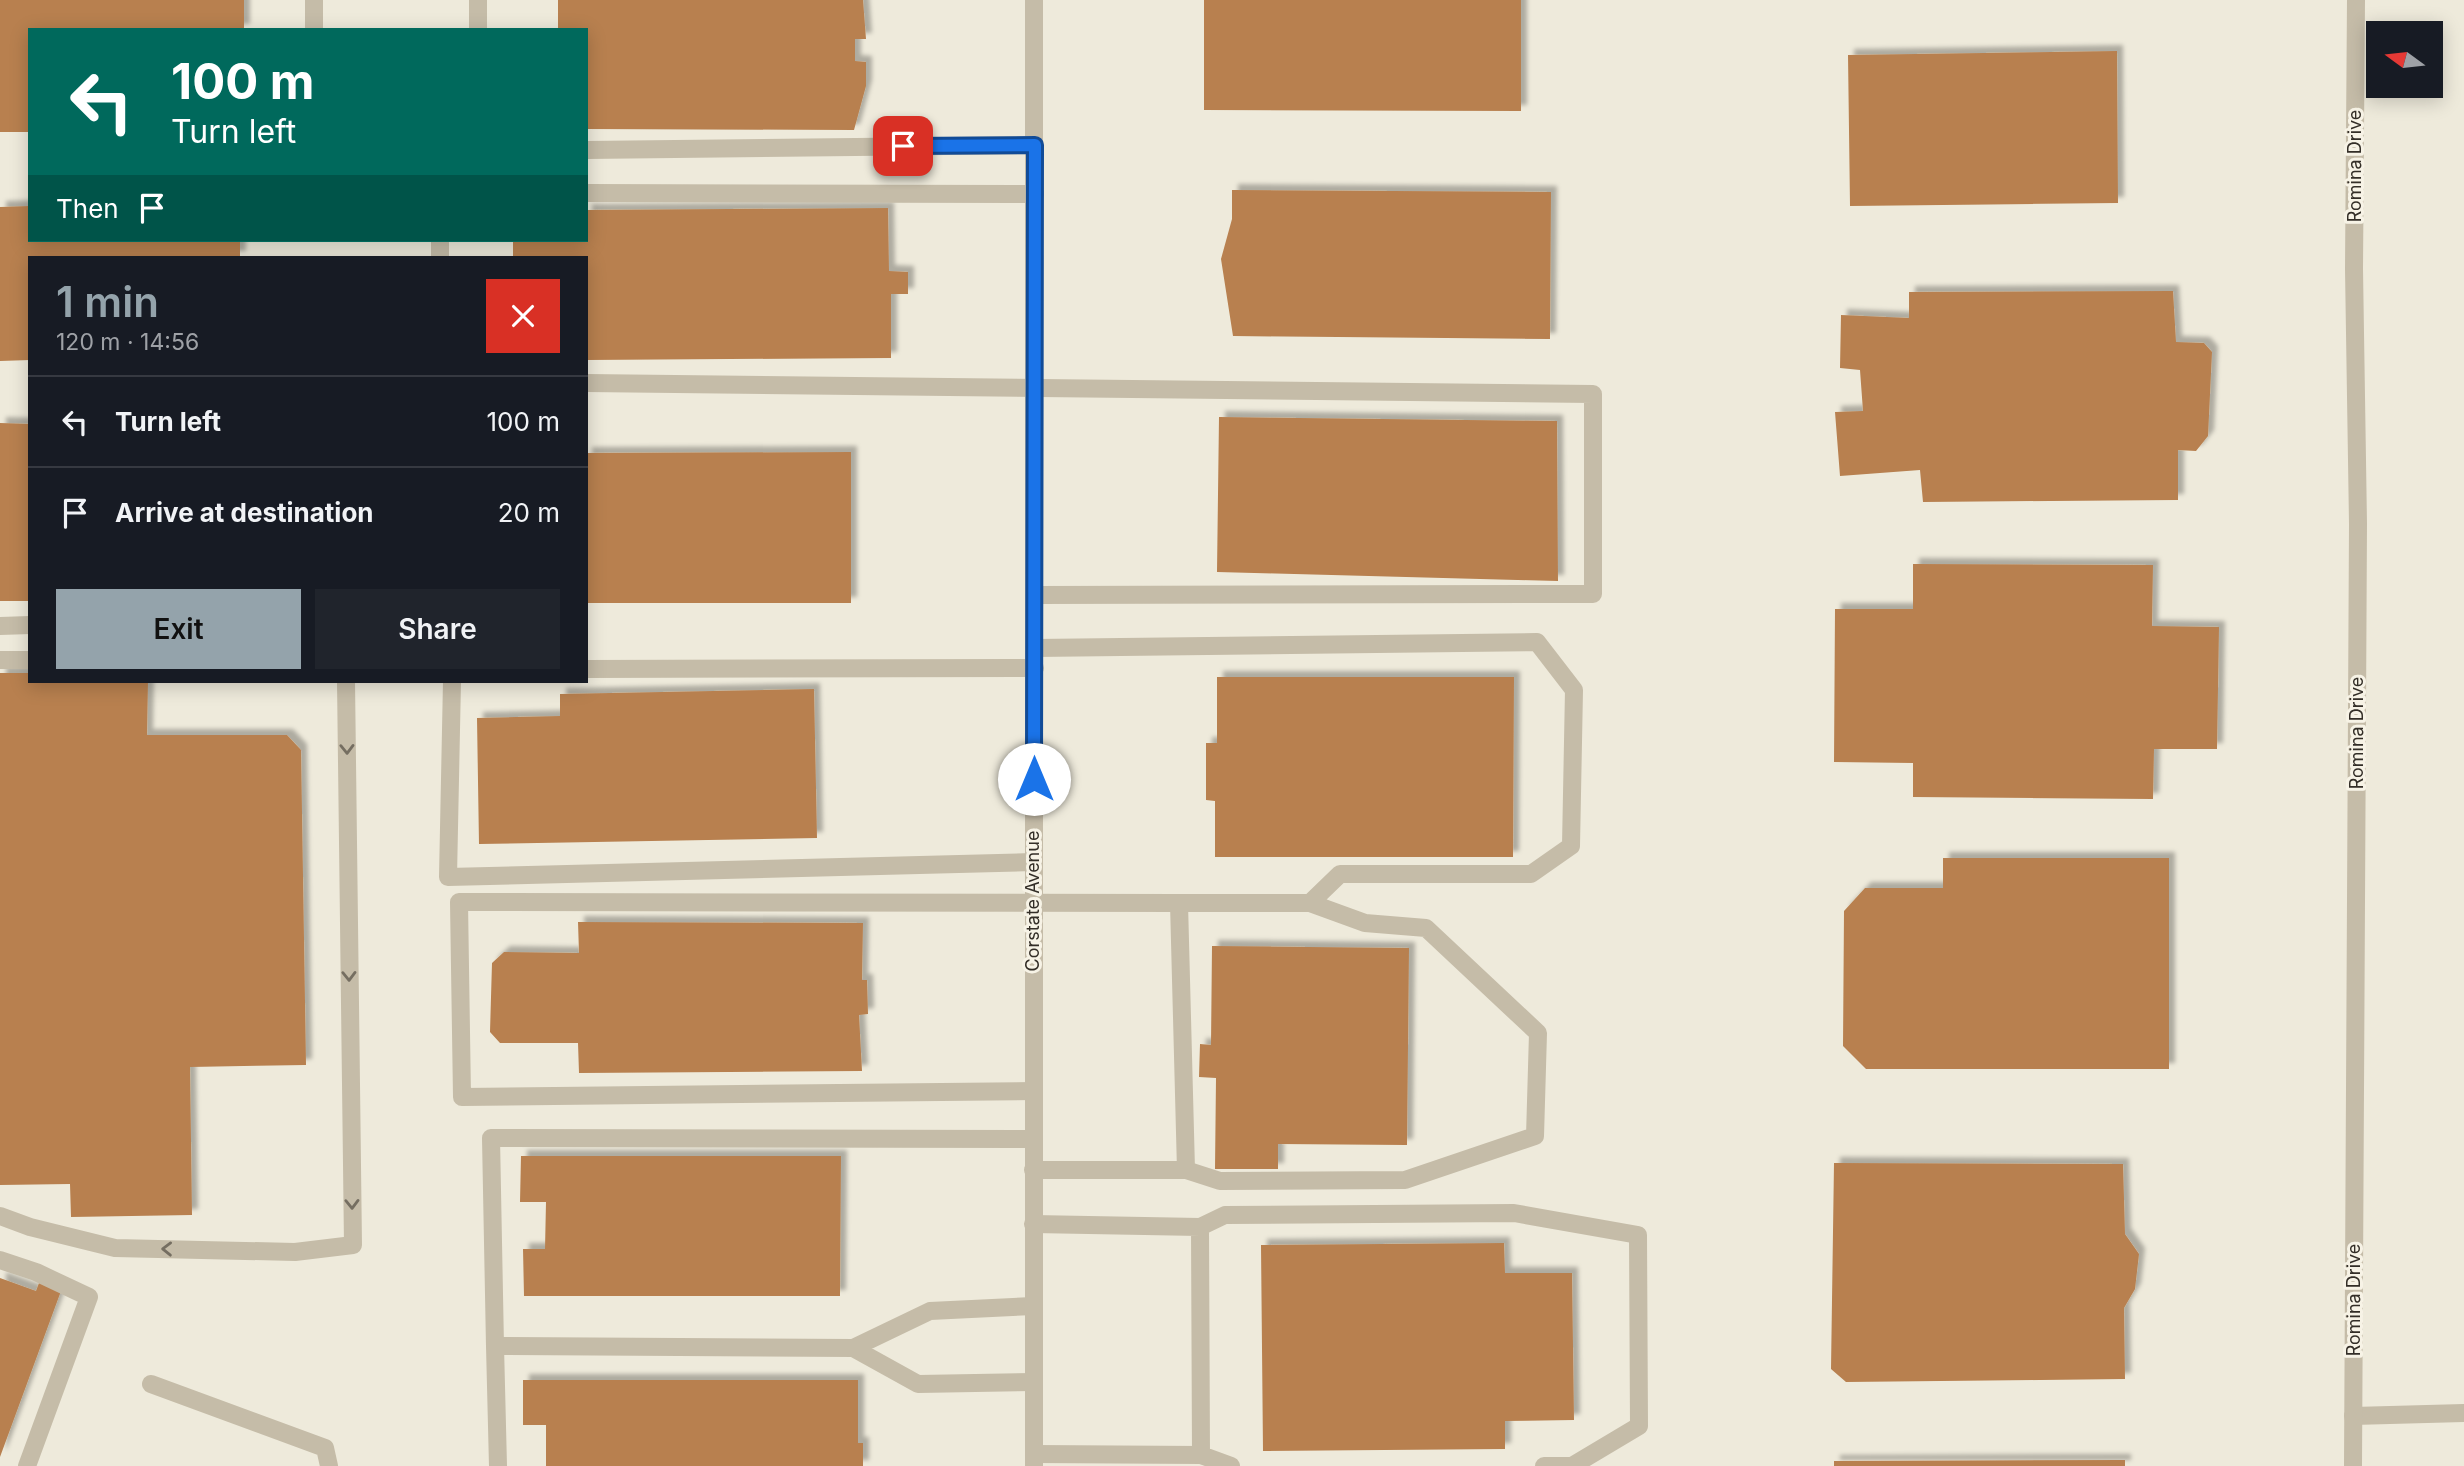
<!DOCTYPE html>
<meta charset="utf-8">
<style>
body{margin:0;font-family:Inter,sans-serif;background:#20242c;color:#f1f3f6;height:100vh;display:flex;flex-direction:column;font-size:26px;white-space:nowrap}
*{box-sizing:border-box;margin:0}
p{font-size:23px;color:#9ea1a6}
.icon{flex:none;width:38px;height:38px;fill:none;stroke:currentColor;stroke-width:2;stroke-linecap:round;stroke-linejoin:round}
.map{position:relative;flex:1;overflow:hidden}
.drawer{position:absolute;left:28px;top:256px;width:560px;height:427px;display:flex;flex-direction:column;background:#171b24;border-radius:0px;box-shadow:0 4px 18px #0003}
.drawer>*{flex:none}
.hud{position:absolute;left:28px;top:28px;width:560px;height:214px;border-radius:0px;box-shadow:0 4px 18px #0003;background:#00695c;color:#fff;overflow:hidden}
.needle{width:46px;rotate:285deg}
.controls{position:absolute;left:2366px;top:21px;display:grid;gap:14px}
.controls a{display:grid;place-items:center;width:77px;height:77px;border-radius:0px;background:#171b24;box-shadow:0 4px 18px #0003;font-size:35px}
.pin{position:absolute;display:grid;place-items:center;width:60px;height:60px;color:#fff;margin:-30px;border-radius:14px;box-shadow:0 4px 10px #0006}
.me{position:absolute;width:77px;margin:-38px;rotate:0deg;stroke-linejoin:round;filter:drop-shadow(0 0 5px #0008)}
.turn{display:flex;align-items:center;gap:24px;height:147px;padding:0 28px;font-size:32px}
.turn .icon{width:91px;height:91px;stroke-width:2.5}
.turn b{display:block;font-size:49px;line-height:60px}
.then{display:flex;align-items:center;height:66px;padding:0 28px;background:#0003;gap:14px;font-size:26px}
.round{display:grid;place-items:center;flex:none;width:74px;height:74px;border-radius:0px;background:#20242c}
.overview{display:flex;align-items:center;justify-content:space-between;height:119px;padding:0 28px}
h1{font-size:42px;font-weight:600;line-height:52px;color:#94a3ab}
.cta{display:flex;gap:14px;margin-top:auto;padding:14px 28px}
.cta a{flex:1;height:80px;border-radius:0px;background:#94a3ab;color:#111;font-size:28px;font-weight:600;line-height:80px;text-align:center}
.cta a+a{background:#20242c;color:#f1f3f6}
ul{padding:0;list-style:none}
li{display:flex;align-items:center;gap:21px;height:91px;padding:0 28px;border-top:2px solid #363941}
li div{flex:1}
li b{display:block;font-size:26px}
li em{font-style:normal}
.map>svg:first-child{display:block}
.building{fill:#b8804f;filter:url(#shadow)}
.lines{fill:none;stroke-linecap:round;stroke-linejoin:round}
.lane{stroke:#c5bca8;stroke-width:18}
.street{stroke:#c5bca8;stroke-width:18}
.oneway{stroke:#756e61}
.route-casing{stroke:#114b97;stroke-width:18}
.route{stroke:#1a73e8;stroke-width:12}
.labels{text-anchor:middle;stroke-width:6;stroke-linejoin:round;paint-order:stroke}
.street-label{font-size:18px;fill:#332e27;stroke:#f7f3e6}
</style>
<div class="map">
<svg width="2464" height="1466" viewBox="0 0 2464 1466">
<defs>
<filter id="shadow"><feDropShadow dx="6" dy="-6" stdDeviation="2" flood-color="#0004"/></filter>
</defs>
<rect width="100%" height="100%" fill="#eeeadb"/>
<path class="building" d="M 0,0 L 244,0 L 244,30 L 30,30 L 30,132 L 0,132 Z
M 558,0 L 863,0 L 866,39 L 855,39 L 855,61 L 866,62 L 866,86 L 854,130 L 586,129 L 586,30 L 558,30 Z
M 1204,0 L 1521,0 L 1521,111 L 1204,110 Z
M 2117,51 L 2118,203 L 1850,206 L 1848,55 Z
M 1232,190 L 1551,192 L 1550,339 L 1233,336 L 1221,259 L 1232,219 Z
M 30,206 L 30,240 L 240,240 L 240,257 L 30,257 L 30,360 L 0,361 L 0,207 Z
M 888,208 L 889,271 L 908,272 L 908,294 L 891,294 L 891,358 L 586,360 L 586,257 L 513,256 L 513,240 L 586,240 L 586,210 Z
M 2173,291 L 2176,342 L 2204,343 L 2212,352 L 2208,436 L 2196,451 L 2178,450 L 2178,500 L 1923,502 L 1920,470 L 1840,476 L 1835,412 L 1863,411 L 1860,370 L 1840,368 L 1841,315 L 1909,318 L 1909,292 Z
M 1219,417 L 1557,421 L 1558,581 L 1217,572 Z
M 0,423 L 30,424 L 30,601 L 0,601 Z
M 851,452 L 851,603 L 586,603 L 586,453 Z
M 1913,564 L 2153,565 L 2152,626 L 2219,627 L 2217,749 L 2154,749 L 2153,799 L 1913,797 L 1913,763 L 1834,762 L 1835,609 L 1913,609 Z
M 0,673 L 30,673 L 30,681 L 148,681 L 147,735 L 287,735 L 301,750 L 306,1065 L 190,1067 L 192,1215 L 71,1217 L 70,1184 L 0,1185 Z
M 1217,677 L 1514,677 L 1513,857 L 1215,857 L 1215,801 L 1206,800 L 1206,743 L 1217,743 Z
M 814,689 L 817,838 L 479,844 L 477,718 L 560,716 L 560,694 Z
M 1943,858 L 2169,858 L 2169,1069 L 1866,1069 L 1843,1046 L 1844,911 L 1865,888 L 1943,888 Z
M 578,922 L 863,923 L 862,980 L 867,980 L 868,1014 L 859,1015 L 862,1071 L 579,1073 L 578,1043 L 500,1043 L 490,1032 L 492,963 L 504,952 L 579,953 Z
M 1212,946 L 1409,948 L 1407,1145 L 1278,1144 L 1278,1169 L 1215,1169 L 1216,1078 L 1199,1077 L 1200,1044 L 1211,1045 Z
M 521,1156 L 841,1156 L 840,1296 L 524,1296 L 523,1249 L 545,1249 L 546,1202 L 520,1202 Z
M 1834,1163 L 2123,1164 L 2125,1234 L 2139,1254 L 2135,1289 L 2124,1308 L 2125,1379 L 1846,1382 L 1831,1369 Z
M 1504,1243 L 1505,1273 L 1572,1273 L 1574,1420 L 1505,1421 L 1505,1449 L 1263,1451 L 1261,1245 Z
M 0,1278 L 36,1291 L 39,1283 L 61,1291 L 0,1457 Z
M 523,1380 L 858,1380 L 858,1443 L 863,1443 L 863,1466 L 546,1466 L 546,1425 L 523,1425 Z
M 2125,1460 L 2125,1466 L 1834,1466 L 1834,1461 Z"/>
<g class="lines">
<path class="lane" d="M 478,0 L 478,30
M 314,30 L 314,0
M 586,150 L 1035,145
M 586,193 L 1035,194
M 440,240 L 440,257
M 586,383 L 1593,394 L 1593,594 L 1035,595
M 0,626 L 30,625
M 1035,648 L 1537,642 L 1574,690 L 1571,846 L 1531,874 L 1340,874 L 1310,903
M 0,660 L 30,660
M 586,669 L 1035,668
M 452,681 L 448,877 L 1033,862
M 1179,903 L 1310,903 L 1365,923 L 1426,928 L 1538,1033 L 1535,1136 L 1405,1180 L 1220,1181 L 1186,1170
M 1033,1170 L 1186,1170 L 1179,903 L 459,902 L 462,1097 L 1034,1091
M 0,1216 L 30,1227 L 115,1248 L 295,1252 L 353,1245 L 346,681
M 1033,1224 L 1200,1227 L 1201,1455 L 1034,1454
M 1200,1227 L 1225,1215 L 1514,1213 L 1638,1235 L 1639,1426 L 1572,1466 L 1544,1466
M 0,1260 L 36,1272 L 89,1297 L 27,1466
M 1033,1306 L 930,1311 L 853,1348 L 495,1346 L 491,1138 L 1033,1139
M 495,1346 L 498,1466
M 853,1348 L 918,1384 L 1034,1382
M 151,1384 L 325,1448 L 329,1466
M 2353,1416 L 2464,1413
M 1201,1455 L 1231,1466"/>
<path class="street" d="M 1034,0 L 1034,1466
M 2353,1466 L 2358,524 L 2354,269 L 2356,0"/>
</g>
<defs><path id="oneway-chevron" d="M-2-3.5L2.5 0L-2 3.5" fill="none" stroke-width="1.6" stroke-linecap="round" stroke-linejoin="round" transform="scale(1.75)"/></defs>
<g class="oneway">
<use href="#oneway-chevron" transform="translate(347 749) rotate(89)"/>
<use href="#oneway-chevron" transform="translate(349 976) rotate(89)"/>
<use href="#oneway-chevron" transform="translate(352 1204) rotate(89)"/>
<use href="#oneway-chevron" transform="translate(167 1249) rotate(-179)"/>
</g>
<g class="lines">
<defs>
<path id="route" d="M 903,146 L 1035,145 L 1034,779"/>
</defs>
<use href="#route" class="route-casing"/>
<use href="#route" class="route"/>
</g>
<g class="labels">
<g class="street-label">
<text transform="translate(2355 166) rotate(-90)" y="6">Romina Drive</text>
<text transform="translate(2357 733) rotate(-90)" y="6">Romina Drive</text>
<text transform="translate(1033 901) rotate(-90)" y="6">Corstate Avenue</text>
<text transform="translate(2354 1300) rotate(-90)" y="6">Romina Drive</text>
</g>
</g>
</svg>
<div class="controls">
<a><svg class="needle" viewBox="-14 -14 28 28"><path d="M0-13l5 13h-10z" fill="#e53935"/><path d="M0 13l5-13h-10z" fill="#9ea1a6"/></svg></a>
</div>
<div class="pin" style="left:903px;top:146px;background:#d93025"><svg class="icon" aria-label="arrive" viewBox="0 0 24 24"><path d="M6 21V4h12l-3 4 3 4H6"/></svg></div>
<svg class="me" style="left:1034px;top:779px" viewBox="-20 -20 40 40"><circle r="19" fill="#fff"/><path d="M0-13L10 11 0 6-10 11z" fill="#1a73e8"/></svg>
<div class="hud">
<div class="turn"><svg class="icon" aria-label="left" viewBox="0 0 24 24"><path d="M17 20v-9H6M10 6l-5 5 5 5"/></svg><div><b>100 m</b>Turn left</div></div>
<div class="then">Then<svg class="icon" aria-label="arrive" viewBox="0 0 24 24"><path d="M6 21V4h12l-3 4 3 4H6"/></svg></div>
</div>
<section class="drawer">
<div class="overview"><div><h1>1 min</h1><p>120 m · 14:56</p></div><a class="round" style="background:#d93025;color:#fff"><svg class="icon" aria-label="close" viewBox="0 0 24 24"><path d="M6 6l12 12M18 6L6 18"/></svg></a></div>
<ul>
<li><svg class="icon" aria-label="left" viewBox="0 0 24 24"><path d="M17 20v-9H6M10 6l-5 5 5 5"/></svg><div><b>Turn left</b></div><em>100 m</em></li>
<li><svg class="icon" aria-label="arrive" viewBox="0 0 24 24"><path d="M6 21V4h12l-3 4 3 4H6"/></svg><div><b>Arrive at destination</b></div><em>20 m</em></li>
</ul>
<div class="cta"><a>Exit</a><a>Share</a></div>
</section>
</div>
